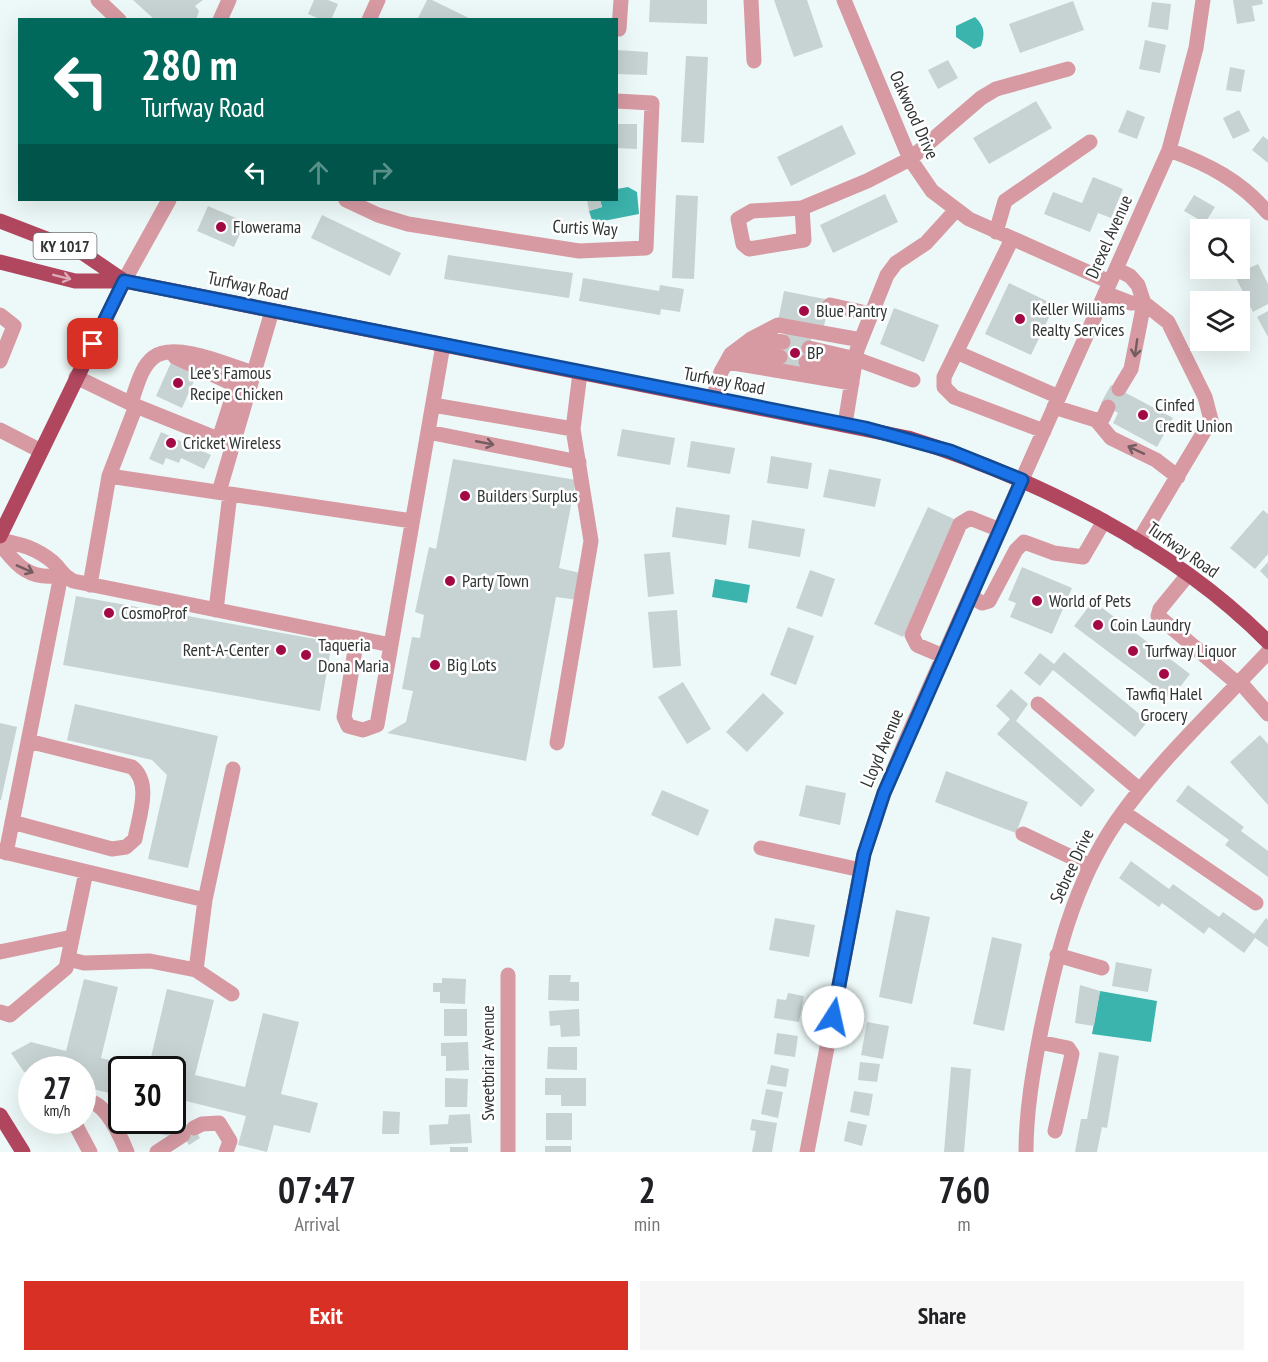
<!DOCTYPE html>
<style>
body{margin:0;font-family:"PT Sans Narrow",sans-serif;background:#f6f6f6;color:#202124;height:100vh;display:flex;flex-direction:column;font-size:22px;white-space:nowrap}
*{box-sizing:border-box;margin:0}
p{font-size:20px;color:#757577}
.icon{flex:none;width:33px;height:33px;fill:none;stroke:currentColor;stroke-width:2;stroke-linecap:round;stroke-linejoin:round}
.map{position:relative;height:1152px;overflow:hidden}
.drawer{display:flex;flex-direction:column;background:#fff;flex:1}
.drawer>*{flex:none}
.hud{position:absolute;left:18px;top:18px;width:600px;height:183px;border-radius:0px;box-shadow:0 6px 24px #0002;background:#00695c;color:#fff;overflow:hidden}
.fabs{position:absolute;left:1190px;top:219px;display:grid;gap:12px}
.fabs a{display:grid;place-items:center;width:60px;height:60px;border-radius:0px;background:#fff;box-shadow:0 6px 24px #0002;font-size:30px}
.speed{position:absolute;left:18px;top:1056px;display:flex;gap:12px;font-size:30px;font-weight:700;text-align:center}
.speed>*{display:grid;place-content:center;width:78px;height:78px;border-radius:50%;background:#fff;box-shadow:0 6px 24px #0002;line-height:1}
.speed small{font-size:15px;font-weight:400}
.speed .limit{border:3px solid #111;border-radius:9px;background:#fff;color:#111}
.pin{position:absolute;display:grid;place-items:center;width:51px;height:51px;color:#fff;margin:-26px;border-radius:12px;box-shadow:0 3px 9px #0006}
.me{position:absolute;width:66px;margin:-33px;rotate:10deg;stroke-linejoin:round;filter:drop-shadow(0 0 4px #0008)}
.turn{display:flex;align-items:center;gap:21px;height:126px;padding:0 24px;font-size:27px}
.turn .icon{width:78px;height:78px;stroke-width:2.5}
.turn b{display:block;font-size:42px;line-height:51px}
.lanes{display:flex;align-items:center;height:57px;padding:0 24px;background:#0003;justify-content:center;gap:30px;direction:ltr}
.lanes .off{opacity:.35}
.eta{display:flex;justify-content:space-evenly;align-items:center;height:102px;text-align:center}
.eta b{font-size:36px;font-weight:700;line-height:42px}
.action{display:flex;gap:12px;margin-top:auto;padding:12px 24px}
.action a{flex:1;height:69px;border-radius:0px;background:#d93025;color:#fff;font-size:24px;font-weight:700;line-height:69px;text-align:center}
.action a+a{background:#f6f6f6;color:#202124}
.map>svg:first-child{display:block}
.water{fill:#3bb4ad}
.building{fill:#c7d3d2}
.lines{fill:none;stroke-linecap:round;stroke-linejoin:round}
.minor-tunnel{stroke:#c7d2d1;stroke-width:15;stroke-dasharray:15 8;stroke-linecap:butt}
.minor{stroke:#d79aa3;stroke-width:15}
.major{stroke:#b1465f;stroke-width:15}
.oneway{stroke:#dcacb7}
.oneway2{stroke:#735d60}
.route-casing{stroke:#114b97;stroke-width:15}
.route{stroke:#1a73e8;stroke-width:10}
.poi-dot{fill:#a30944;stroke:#fff;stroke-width:2}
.labels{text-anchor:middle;stroke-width:5;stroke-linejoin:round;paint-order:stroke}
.shield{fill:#fff;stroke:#6e7171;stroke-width:1.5}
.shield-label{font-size:16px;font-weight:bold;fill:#303434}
.street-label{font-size:18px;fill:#303434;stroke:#fff}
.poi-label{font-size:18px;fill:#303434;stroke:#fff;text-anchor:start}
</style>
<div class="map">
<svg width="1268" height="1152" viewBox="0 0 1268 1152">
<rect width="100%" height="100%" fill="#edf9f8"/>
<path class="water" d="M 975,17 C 985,27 985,33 981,46 L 974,49 L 956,37 L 956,26 Z
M 628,187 L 637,192 L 639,214 L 593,223 L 589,211 L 602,207 L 600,200 L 616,200 L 617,189 Z
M 715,579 L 750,585 L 747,603 L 712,597 Z
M 1100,991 L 1157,1001 L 1151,1042 L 1092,1034 Z"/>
<path class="building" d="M 133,0 L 203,0 L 195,6 L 199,11 L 196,20 L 155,20 Z
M 314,0 L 328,0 L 338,4 L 331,20 L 322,20 L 308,14 Z
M 427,0 L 432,0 L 473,20 L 417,20 Z
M 650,0 L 707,0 L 707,24 L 649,22 Z
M 774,0 L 807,0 L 823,47 L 794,57 Z
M 1233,0 L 1262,0 L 1263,4 L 1252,6 L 1255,21 L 1237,24 Z
M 1073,1 L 1084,30 L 1020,53 L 1009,24 Z
M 1152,2 L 1171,4 L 1168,30 L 1148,27 Z
M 1145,40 L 1166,45 L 1160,73 L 1139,69 Z
M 616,50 L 648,52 L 647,75 L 616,74 Z
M 686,56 L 708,57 L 704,143 L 681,142 Z
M 948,60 L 958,78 L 938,89 L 928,70 Z
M 1230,67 L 1245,70 L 1241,92 L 1226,90 Z
M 1036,101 L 1052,128 L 989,164 L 973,138 Z
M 1127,110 L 1145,117 L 1137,139 L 1118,132 Z
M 1239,110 L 1250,131 L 1233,139 L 1223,118 Z
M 616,124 L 637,124 L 637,149 L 616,148 Z
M 842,125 L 856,154 L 791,186 L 777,157 Z
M 1263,136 L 1268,140 L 1268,163 L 1252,150 Z
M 1093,177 L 1123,189 L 1111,218 L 1098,213 L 1090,232 L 1044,214 L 1053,192 L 1082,203 Z
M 885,194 L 898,222 L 833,253 L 820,225 Z
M 676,195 L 698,196 L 694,279 L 672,278 Z
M 1194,195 L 1215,207 L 1205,223 L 1184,211 Z
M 587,200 L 600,200 L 602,207 L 589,211 Z
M 208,206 L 245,222 L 234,247 L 197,231 Z
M 322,215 L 401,253 L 390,276 L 311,238 Z
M 1236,221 L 1249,242 L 1239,249 L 1239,230 L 1224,230 Z
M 448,255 L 573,273 L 569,298 L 444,279 Z
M 1242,261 L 1247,269 L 1258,264 L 1268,284 L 1268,304 L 1253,312 L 1231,268 L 1239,268 L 1239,263 Z
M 583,278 L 659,291 L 660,285 L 684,289 L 680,312 L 661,309 L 660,315 L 579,301 Z
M 1009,283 L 1055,305 L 1031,355 L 985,334 Z
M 784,291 L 830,300 L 823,330 L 778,321 Z
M 894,308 L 939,325 L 924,362 L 880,344 Z
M 1268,311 L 1268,337 L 1257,317 Z
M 786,330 L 812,335 L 804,373 L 778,367 Z
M 173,358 L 199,370 L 182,408 L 156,396 Z
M 1111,385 L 1173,418 L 1157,447 L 1113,423 L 1118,413 L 1101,403 Z
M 622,429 L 675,438 L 670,465 L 617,456 Z
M 161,432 L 211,455 L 204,469 L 181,458 L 179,463 L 166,458 L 163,465 L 149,459 Z
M 691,441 L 735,448 L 730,474 L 687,467 Z
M 771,456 L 812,463 L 808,489 L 767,483 Z
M 453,459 L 576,480 L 559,568 L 580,573 L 578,600 L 556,597 L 526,761 L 387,733 L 406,722 L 413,691 L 402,689 L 412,637 L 420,638 L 424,615 L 415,612 L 429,547 L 436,549 Z
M 829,469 L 881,479 L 875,507 L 823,497 Z
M 676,507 L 730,515 L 726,545 L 672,537 Z
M 928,507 L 956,520 L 903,637 L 874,624 Z
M 1263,510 L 1268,514 L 1268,554 L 1255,569 L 1230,548 Z
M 752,520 L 805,529 L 800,557 L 748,548 Z
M 670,552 L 674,594 L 648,597 L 644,554 Z
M 1268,562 L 1268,579 L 1260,571 Z
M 1022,567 L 1072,588 L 1052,634 L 1010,617 L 1016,603 L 1008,600 Z
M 810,570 L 835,579 L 822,617 L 796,608 Z
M 76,596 L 332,642 L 320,711 L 63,665 Z
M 1093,601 L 1190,674 L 1171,699 L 1074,626 Z
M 677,610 L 681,666 L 653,668 L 648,612 Z
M 788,627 L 814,636 L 796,685 L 770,675 Z
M 1064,652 L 1148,721 L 1135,737 L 1053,670 L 1040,686 L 1024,673 L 1040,653 L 1054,664 Z
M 683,682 L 711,729 L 687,744 L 658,697 Z
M 1011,689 L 1028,704 L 1016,721 L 1095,790 L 1081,807 L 997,734 L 1010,719 L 996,706 Z
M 763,693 L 784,713 L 747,752 L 726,732 Z
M 75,704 L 218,736 L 188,868 L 148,859 L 167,775 L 152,760 L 67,740 Z
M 0,723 L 17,727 L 1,800 L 0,800 Z
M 1260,735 L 1268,744 L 1268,805 L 1230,762 Z
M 946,771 L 1028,802 L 1016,833 L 935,802 Z
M 806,785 L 846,793 L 840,825 L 799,816 Z
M 1188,785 L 1244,827 L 1241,831 L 1268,851 L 1268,877 L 1225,845 L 1229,840 L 1176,801 Z
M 662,790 L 709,810 L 698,836 L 651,815 Z
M 1131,861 L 1169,889 L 1173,884 L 1219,917 L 1223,912 L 1254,934 L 1266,918 L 1268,920 L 1268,947 L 1255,938 L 1244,953 L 1209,927 L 1204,934 L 1162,903 L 1159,907 L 1119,878 Z
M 896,910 L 930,917 L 912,1004 L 879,997 Z
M 775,918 L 815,925 L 809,957 L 769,950 Z
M 992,937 L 1022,944 L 1004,1031 L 973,1024 Z
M 1116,962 L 1152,969 L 1148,992 L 1112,986 Z
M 549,975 L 571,975 L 570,982 L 579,982 L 579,1001 L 548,1000 Z
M 442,978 L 466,979 L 465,1004 L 440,1003 L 440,992 L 433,992 L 433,983 L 442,983 Z
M 84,979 L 118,987 L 101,1058 L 146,1069 L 122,1070 L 122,1096 L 84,1087 L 82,1090 L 82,1070 L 32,1070 L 32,1074 L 24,1072 L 11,1053 L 31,1042 L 66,1051 Z
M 1080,985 L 1100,991 L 1094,1026 L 1075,1023 Z
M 167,989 L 214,1000 L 195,1075 L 245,1087 L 263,1013 L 299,1022 L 281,1094 L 318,1103 L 310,1133 L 274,1125 L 267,1152 L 238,1145 L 246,1116 L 182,1100 L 177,1122 L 186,1125 L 190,1122 L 200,1138 L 189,1145 L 179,1128 L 176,1137 L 148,1132 L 150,1120 L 172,1120 L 172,1070 L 148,1070 Z
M 788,993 L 804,996 L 799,1022 L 774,1018 L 777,999 L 786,1000 Z
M 444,1009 L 467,1009 L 467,1036 L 444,1036 Z
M 579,1009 L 580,1036 L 561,1037 L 560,1025 L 550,1026 L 549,1011 Z
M 867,1022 L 889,1026 L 883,1059 L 861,1055 Z
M 777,1033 L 798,1036 L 795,1057 L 774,1054 Z
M 468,1042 L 469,1070 L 446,1071 L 446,1056 L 441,1056 L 441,1043 Z
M 548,1047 L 577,1047 L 577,1070 L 547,1069 Z
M 1099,1052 L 1119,1056 L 1107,1128 L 1102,1127 L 1097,1152 L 1075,1152 L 1081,1119 L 1087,1119 Z
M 860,1062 L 880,1064 L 877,1082 L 858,1080 Z
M 771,1065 L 789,1069 L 786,1087 L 767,1084 Z
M 951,1067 L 971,1069 L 964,1152 L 944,1152 Z
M 445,1078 L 468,1079 L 467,1107 L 445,1107 Z
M 545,1078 L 586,1078 L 586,1106 L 561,1106 L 561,1095 L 545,1095 Z
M 766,1089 L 783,1092 L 778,1118 L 761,1114 Z
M 854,1091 L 873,1094 L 869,1116 L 850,1112 Z
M 383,1111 L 400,1112 L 399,1134 L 382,1134 Z
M 546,1113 L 572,1113 L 572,1140 L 546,1140 Z
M 470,1114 L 472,1143 L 430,1145 L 429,1125 L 448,1124 L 449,1115 Z
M 752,1119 L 777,1123 L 772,1152 L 752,1152 L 756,1131 L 750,1130 Z
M 848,1121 L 867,1125 L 862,1146 L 844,1141 Z
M 545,1146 L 571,1146 L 571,1152 L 545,1152 Z
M 450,1147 L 468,1147 L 468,1152 L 450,1152 Z"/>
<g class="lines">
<path class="minor-tunnel" d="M 783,342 L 809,348
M 780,357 L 806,362"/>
<path class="minor" d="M 98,0 L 119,20
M 751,0 L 754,61
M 844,0 L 910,159 L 932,191 L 969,219 L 1110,282
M 220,20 L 229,0
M 369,20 L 378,0
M 619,29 L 621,0
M 1169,150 C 1208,164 1241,181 1268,213
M 346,200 L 378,215 L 408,224 L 579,251 L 646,248 L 652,103 L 616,101
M 802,208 L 804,240 L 749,249 L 743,244 L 738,219 L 752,211 L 802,208 L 867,181 L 910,159 L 981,98 L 996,89 L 1068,69
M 996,232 L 1005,201 L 1090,142
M 1012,239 L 944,377 L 944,387 L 954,397 L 1044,431
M 1116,269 L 1130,276 L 1138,285 L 1144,303 L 1131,369 L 1119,389
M 124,281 L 169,200
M 1105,293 L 1131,303 L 1144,303 L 1168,322 L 1205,397 L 1211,420 L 1138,542
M 830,305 L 871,314
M 0,315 L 14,326 L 0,361
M 754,338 L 783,342
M 809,348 L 856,359 L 913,380
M 737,350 L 780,357
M 956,352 L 1059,397
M 175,357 L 248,391
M 727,362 L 852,383
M 806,362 L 853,372
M 76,377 L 136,406 L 233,445
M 713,399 L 721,372 L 731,354 L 751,339 L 778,325 L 861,340
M 131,403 C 136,389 141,366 154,357 C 175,341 230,366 253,373
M 433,405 L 573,429
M 1054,407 L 1096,420 L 1111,438 L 1156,460 L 1178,477
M 1096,420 L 1103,418 L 1108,407
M 845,424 L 857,350 L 887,275 L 896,263 L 926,243 L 956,210
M 0,430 L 41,451
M 428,432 L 579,462
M 219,439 L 236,386
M 109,476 L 412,521
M 219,492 L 272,311
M 0,540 C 21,544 36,548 53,562 C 62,570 60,574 73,581 L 391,645 L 443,345
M 0,543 C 16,566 31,581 61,575
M 1187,576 L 1160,609 L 1158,616 L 1238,684
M 90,585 L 109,476 L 136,406
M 970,596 L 982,603 L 989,601 L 1016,550 L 1024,542 L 1054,553 L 1083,557 L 1104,521
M 216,610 L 230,494
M 357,638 L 344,717 L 348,726 L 363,730 L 377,725 L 391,645
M 943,656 L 917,645 L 912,635 L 960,524 L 970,518 L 1000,530
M 1240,682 L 1268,714
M 1038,704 L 1140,790
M 557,743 L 591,541 L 573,429 L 580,373
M 1123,812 L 1256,903
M 12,822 L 112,849 L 126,847 L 135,839 C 139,816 152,783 132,767 L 28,741
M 1023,834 L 1090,866
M 761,848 L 861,870
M 0,851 L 205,900 L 233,769
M 6,853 L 61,575
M 0,952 L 72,937
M 1057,955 L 1102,968
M 68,959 L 84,963 L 150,961 L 196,970 L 205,900
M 196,970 L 232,994
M 508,975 L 508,1152
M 0,1012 L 10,1015 L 66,968 L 86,872
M 1039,1042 L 1068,1048 L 1072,1054 L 1055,1131
M 82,1101 C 104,1097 120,1135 127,1152
M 73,1120 L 90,1152
M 194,1128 L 202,1124 L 219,1123 L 230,1141 L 226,1152
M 157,1152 L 183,1135
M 807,1152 L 864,854 L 884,793 L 909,733 L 1169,150 L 1196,48 L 1203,0
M 1026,1152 C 1026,1111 1033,1071 1041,1030 C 1056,957 1073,885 1116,822 C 1159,760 1217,707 1268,652"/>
<path class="major" d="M 0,221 L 83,253 L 124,281
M 0,262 L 75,281 L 124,281 L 165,289 L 908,438 C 1035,478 1173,546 1268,642
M 0,536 L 124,281
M 0,1115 L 23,1152"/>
</g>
<defs><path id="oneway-shaft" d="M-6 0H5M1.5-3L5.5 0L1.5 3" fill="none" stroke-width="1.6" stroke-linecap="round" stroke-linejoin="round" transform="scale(1.5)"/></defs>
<use class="oneway" href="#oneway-shaft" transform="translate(62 277) rotate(14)"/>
<g class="oneway2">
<use href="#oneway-shaft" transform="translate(1136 348) rotate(98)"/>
<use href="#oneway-shaft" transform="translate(485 443) rotate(11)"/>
<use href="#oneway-shaft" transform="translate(1136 450) rotate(-155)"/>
<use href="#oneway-shaft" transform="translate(25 569) rotate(24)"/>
</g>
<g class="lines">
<defs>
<path id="route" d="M 93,344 L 124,281 L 865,428 L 950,451 L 1022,480 L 884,793 L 864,854 L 833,1017"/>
</defs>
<use href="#route" class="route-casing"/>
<use href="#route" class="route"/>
</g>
<g class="poi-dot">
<circle cx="221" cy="227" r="6"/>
<circle cx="804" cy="311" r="6"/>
<circle cx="1020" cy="319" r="6"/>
<circle cx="795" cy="353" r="6"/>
<circle cx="178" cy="383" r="6"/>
<circle cx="1143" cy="415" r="6"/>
<circle cx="171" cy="443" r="6"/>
<circle cx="465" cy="496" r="6"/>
<circle cx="450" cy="581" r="6"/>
<circle cx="1037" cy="601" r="6"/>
<circle cx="109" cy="613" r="6"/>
<circle cx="1098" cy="625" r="6"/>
<circle cx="281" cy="650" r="6"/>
<circle cx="1133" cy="651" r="6"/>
<circle cx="306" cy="655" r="6"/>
<circle cx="435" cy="665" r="6"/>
<circle cx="1164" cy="674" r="6"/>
</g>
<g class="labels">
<rect class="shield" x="33.5" y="233" width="63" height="26" rx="4.5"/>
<g class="shield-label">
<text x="65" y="252">KY 1017</text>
</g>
<g class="street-label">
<text transform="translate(914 115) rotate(66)" y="6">Oakwood Drive</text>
<text transform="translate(585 228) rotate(3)" y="6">Curtis Way</text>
<text transform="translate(1109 237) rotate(-66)" y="6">Drexel Avenue</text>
<text transform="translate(248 286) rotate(12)" y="6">Turfway Road</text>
<text transform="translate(724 381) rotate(11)" y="6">Turfway Road</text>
<text transform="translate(1183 550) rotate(35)" y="6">Turfway Road</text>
<text transform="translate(882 748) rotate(-67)" y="6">Lloyd Avenue</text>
<text transform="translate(1072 866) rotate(-65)" y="6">Sebree Drive</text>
<text transform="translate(488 1063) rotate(-90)" y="6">Sweetbriar Avenue</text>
</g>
<g class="poi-label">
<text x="233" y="233">Flowerama</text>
<text x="1032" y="315">Keller Williams<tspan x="1032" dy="21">Realty Services</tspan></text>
<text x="816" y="317">Blue Pantry</text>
<text x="807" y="359">BP</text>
<text x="190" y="379">Lee's Famous<tspan x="190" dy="21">Recipe Chicken</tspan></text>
<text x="1155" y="411">Cinfed<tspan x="1155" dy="21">Credit Union</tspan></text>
<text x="183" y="449">Cricket Wireless</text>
<text x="477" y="502">Builders Surplus</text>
<text x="462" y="587">Party Town</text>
<text x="1049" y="607">World of Pets</text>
<text x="121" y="619">CosmoProf</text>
<text x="1110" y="631">Coin Laundry</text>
<text x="318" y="651">Taqueria<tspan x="318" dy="21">Dona Maria</tspan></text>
<text x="269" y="656" text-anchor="end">Rent-A-Center</text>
<text x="1145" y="657">Turfway Liquor</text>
<text x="447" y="671">Big Lots</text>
<text x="1164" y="700" text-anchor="middle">Tawfiq Halel<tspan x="1164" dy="21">Grocery</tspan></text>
</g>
</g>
</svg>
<div class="fabs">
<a><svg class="icon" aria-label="search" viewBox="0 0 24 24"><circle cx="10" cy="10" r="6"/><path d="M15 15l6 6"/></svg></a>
<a><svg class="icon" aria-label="layers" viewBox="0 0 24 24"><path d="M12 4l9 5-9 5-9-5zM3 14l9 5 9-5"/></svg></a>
</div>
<div class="speed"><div>27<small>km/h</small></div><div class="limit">30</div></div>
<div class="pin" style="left:93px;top:344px;background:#d93025"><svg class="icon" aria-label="arrive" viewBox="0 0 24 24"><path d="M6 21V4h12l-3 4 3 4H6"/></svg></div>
<svg class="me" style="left:833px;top:1017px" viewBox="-20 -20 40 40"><circle r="19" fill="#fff"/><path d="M0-13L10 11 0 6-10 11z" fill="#1a73e8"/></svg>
<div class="hud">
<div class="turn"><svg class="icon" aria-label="left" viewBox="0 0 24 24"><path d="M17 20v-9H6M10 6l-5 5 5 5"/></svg><div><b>280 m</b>Turfway Road</div></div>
<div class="lanes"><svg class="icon" aria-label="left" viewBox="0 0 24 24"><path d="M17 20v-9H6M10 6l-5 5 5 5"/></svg><svg class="icon off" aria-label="ahead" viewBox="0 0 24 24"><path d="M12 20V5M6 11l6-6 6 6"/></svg><svg class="icon off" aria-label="right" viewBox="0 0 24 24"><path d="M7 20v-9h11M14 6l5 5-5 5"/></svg></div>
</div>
</div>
<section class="drawer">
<div class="eta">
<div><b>07:47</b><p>Arrival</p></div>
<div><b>2</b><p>min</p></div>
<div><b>760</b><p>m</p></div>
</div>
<div class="action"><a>Exit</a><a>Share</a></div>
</section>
